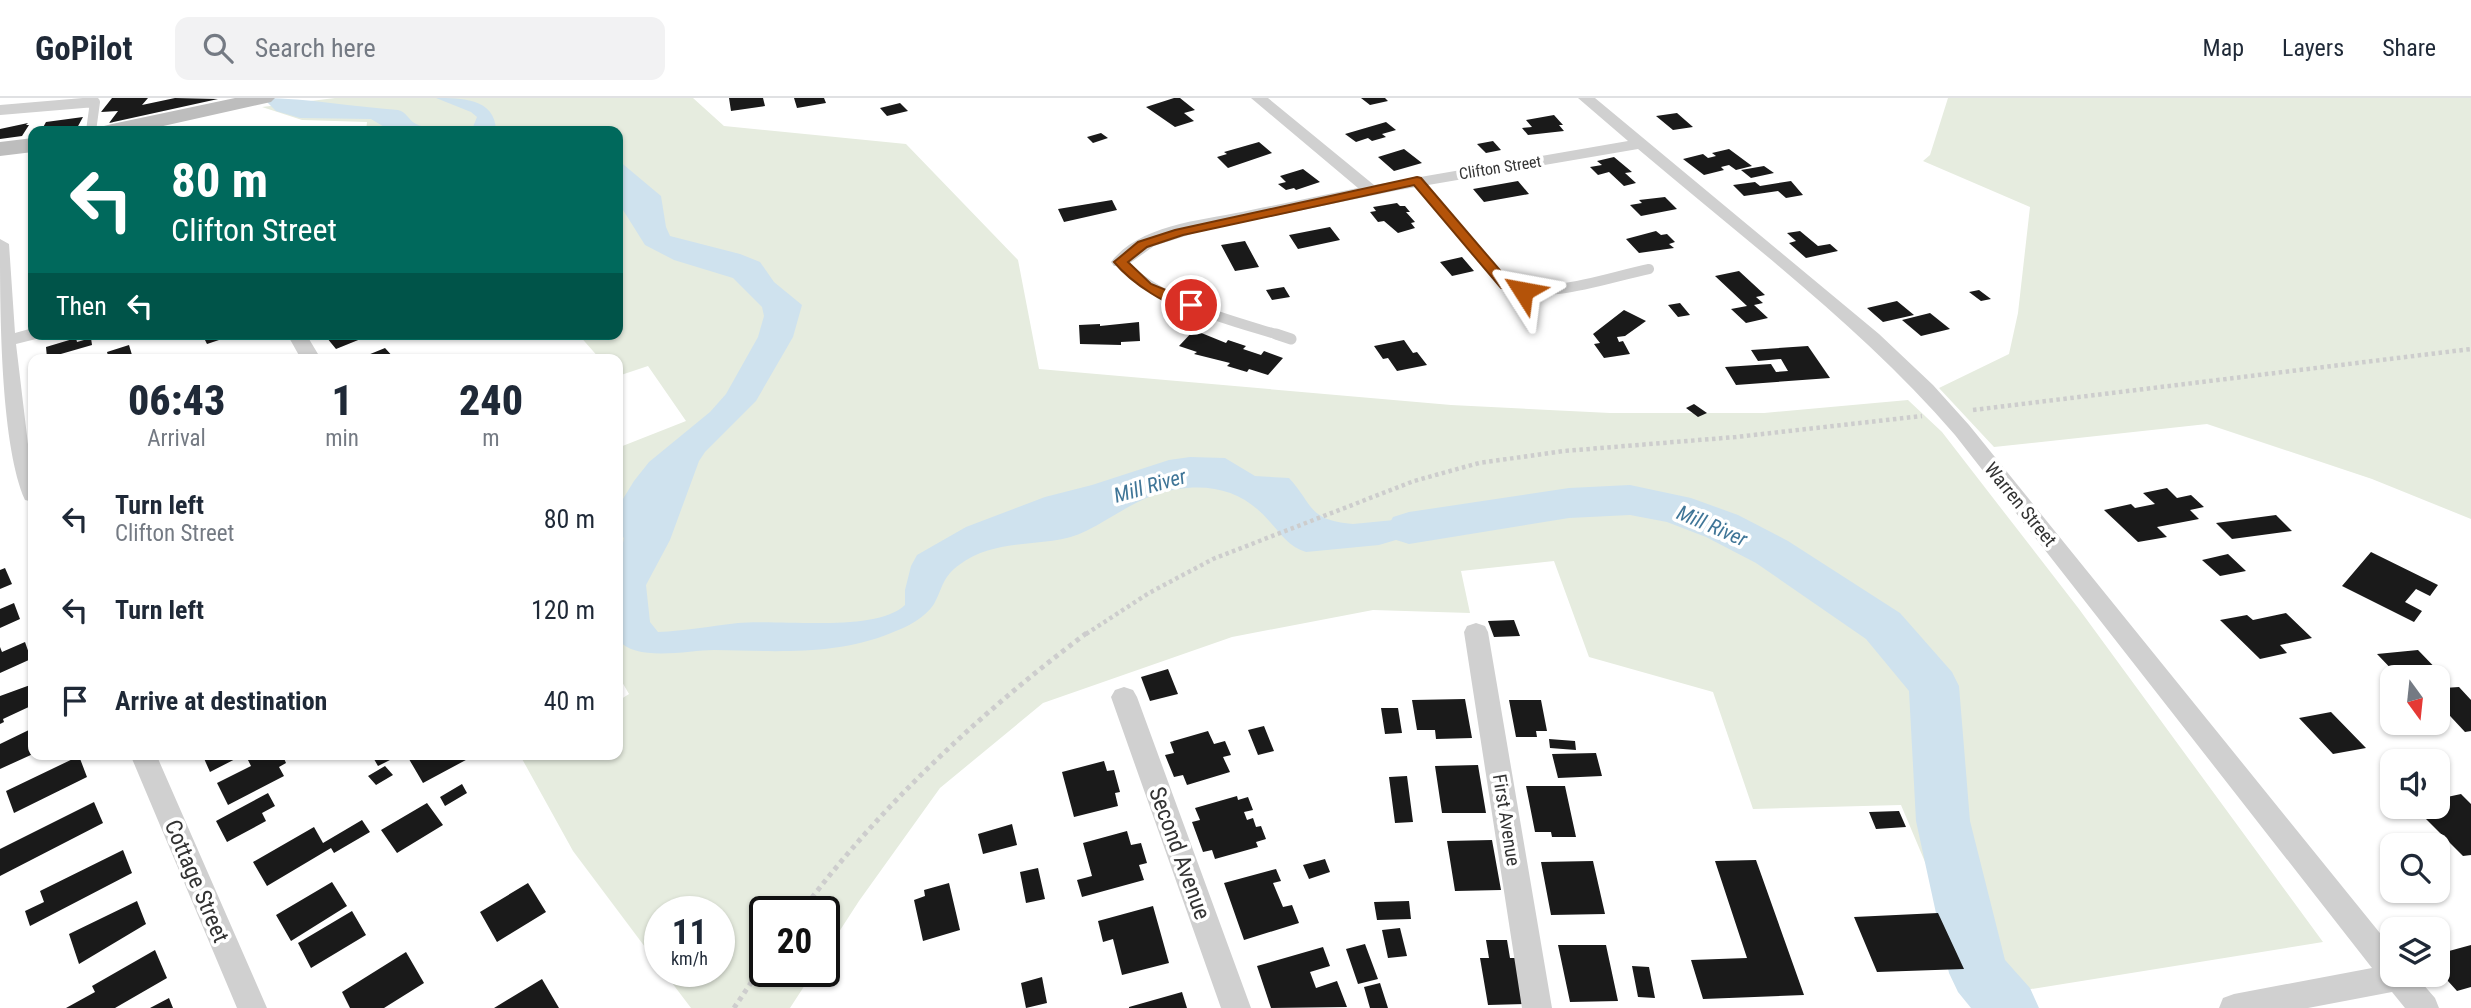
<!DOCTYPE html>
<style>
body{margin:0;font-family:"Roboto Condensed",sans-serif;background:#f2f2f3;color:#1f2937;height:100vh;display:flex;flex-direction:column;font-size:26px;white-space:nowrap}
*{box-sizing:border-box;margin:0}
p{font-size:23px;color:#747a83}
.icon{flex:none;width:38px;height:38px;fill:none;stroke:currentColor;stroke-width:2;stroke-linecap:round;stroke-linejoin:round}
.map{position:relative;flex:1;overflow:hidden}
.drawer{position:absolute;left:28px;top:256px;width:595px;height:406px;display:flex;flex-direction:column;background:#fff;border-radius:14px;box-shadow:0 2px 5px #0004}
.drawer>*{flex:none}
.top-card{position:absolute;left:28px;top:28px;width:595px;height:214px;border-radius:14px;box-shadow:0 2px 5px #0004;background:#00695c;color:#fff;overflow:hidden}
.needle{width:46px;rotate:165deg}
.tools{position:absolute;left:2380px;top:567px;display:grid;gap:14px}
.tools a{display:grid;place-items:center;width:70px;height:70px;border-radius:14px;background:#fff;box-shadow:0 2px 5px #0004;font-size:35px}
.speed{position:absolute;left:644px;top:798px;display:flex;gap:14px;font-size:35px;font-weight:700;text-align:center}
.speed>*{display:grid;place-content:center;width:91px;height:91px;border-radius:50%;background:#fff;box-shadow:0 2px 5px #0004;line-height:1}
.speed small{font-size:18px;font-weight:400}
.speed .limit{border:4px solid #111;border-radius:10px;background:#fff;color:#111}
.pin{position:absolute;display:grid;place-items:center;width:60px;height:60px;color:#fff;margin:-30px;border:4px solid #fff;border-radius:50%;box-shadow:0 2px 7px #0007}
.me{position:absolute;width:77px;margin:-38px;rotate:304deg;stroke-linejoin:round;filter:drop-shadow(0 0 5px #0008)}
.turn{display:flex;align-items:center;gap:24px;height:147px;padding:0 28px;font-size:32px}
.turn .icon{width:91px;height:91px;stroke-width:2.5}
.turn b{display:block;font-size:49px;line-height:60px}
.then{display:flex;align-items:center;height:66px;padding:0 28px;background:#0003;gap:14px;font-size:26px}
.eta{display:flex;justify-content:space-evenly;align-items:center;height:119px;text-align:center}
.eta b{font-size:42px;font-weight:800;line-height:49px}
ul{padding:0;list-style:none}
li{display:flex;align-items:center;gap:21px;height:91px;padding:0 28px}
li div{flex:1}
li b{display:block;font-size:26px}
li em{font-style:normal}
header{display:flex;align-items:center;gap:42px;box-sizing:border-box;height:98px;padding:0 35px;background:#fff;border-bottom:2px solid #e0e1e3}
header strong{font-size:33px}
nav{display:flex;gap:38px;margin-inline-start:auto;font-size:24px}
.search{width:490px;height:63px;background:#f2f2f3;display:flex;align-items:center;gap:18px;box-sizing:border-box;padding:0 24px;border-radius:14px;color:#747a83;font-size:26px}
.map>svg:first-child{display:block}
.green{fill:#e6ecdf}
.water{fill:#cfe2ee}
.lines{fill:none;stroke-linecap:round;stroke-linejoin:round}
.river{fill:#cfe2ee;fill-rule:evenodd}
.building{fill:#1a1a1a}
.path-far1{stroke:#cdcdcd;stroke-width:4.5;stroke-dasharray:3.5 3.5;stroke-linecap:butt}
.path{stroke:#cdcdcd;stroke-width:5;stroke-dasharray:4.5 4.5;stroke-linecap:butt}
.lane-far1{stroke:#d0d0d0;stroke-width:10}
.lane{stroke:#d0d0d0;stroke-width:11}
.street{fill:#d0d0d0;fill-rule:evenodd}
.secondary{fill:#bdbdbd;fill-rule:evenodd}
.route{fill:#b45309;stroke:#753606;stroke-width:2}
.labels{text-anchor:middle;stroke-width:7;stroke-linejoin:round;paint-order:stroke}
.far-street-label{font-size:16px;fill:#333;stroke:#fff}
.street-label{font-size:19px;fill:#333;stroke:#fff}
.water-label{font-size:21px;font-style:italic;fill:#3f7597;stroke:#fff}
.near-street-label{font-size:23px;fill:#333;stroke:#fff}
</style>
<header>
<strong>GoPilot</strong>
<div class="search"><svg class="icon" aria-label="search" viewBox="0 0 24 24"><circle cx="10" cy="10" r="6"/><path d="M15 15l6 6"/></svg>Search here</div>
<nav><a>Map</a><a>Layers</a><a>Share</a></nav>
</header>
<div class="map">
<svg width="2471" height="910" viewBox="0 0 2471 910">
<rect width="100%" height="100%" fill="#fff"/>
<path class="green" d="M 335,0 L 693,0 L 724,28 L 906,46 L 1018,162 L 1039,271 L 1451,307 L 1610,315 L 1764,315 L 1908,302 L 1942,334 L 2079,511 L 2323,844 L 1982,899 L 1901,707 L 1753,711 L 1713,594 L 1589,559 L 1554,463 L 1461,473 L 1470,515 L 1373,512 L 1232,539 L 1043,605 L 940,690 L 859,803 L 824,857 L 824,814 L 765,814 L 765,873 L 814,873 L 790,910 L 691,910 L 663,873 L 719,873 L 719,814 L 660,814 L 660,869 L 573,753 L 521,659 L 526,656 L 618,656 L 618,603 L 629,596 L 618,577 L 620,349 L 686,323 L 648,268 L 618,278 L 618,261 L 600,261 L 578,236 L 618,236 L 618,33 L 366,33 L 367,24 L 302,22 L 262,9 Z
M 1948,0 L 2471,0 L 2471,421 L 2372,381 L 2207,326 L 1994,349 L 1939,290 L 2009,256 L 2018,215 L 2030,109 L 1923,63 L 1930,57 Z"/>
<path class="water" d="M 263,0 C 308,0 353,9 398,12 C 407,14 408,22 416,26 C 431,33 457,30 473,29 L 477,19 L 471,14 L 436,0 C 461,0 495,0 496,32 L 504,33 L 387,33 L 386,30 L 371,21 L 300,20 L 276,13 Z
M 618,62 L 661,98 L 666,129 L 670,138 L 740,156 L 760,164 L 774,184 L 802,207 L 793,239 L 756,303 L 705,354 L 699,363 L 670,442 L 646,487 L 650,524 L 658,534 C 685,533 711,528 738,525 C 780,521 876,535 905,507 L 905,492 L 911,468 L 917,457 L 966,429 L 1045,399 L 1092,387 L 1169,362 L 1190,359 L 1225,360 L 1255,378 L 1289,380 C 1314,407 1307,422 1353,426 L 1497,412 L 1379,447 L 1306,454 C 1289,449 1282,437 1270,424 C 1248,398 1221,387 1187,390 C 1145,393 1120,416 1086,433 C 1049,452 999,437 959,467 C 942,479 943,490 934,506 C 925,520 907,529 891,535 C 835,558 773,553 714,552 C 689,552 635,565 618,541 L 618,470 L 624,440 L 618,434 L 618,409 L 634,383 L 649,364 L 710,314 L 726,296 L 758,239 L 764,218 L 762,209 L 733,180 L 674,162 L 645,147 L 618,104 Z"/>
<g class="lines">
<path class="river" d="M 1630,387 L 1691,400 L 1738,417 L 1788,443 L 1900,515 L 1952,574 L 1959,588 L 1970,723 L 2005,862 L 2030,890 L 2039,910 L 1971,910 L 1958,894 L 1949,875 L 1916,723 L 1909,593 L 1866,541 L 1756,465 L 1706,439 L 1667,424 L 1630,417 L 1569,420 L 1409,446 L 1393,441 L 1387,430 L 1393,419 L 1409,414 L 1569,390 Z"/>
</g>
<path class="building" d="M 112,0 L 148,0 L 142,7 L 175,0 L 218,1 L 109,25 L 118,13 L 101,14 Z
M 729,0 L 763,0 L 765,8 L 731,13 Z
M 794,0 L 824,0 L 826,5 L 797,10 Z
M 1174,0 L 1180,0 L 1195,12 L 1184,15 L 1194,23 L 1175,29 L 1146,9 Z
M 1361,0 L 1385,0 L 1388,3 L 1370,7 Z
M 900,5 L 908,13 L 887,18 L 880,10 Z
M 1677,15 L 1693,29 L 1673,32 L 1656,18 Z
M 1554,17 L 1563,27 L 1559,27 L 1564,33 L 1528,37 L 1522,30 L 1532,29 L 1526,22 Z
M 83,19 L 77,30 L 41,33 L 46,24 Z
M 1386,24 L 1396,32 L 1382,36 L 1386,39 L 1372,43 L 1368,40 L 1356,44 L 1345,36 Z
M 28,25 L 26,27 L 29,27 L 22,38 L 0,41 L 0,31 Z
M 1101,35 L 1108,40 L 1093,45 L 1087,39 Z
M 1493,43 L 1501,52 L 1486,55 L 1477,46 Z
M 1259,44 L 1272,55 L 1228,70 L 1217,59 L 1227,56 L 1224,54 Z
M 1404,51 L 1422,65 L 1394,73 L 1378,59 Z
M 1729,51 L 1752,68 L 1736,72 L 1729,67 L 1721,69 L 1724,72 L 1704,77 L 1683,61 L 1703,56 L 1708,60 L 1716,58 L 1712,55 Z
M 1614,59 L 1632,74 L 1625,75 L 1636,85 L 1624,88 L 1609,74 L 1598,77 L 1590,69 L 1602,67 L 1597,63 Z
M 1764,68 L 1774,75 L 1751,80 L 1741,72 Z
M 1303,71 L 1320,84 L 1296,92 L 1294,90 L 1286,92 L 1278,86 L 1286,84 L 1280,78 Z
M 1518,83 L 1529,96 L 1484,104 L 1473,91 Z
M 1791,83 L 1803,97 L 1786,100 L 1778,93 L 1744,98 L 1733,87 L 1755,84 L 1760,88 Z
M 1665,99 L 1677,111 L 1641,118 L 1630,107 L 1642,105 L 1639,102 Z
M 1112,102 L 1117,112 L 1064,124 L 1058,111 Z
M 1397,105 L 1400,108 L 1405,108 L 1410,114 L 1406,114 L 1415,124 L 1411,125 L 1415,130 L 1398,135 L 1384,123 L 1378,124 L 1370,114 L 1376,113 L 1373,109 Z
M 1330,129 L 1340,142 L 1298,151 L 1289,137 Z
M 1656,133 L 1661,137 L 1667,136 L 1675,144 L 1669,146 L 1674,150 L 1639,155 L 1626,141 Z
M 1800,133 L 1818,148 L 1830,146 L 1838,153 L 1806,160 L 1789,145 L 1796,143 L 1787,135 Z
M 1245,143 L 1259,169 L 1235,173 L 1221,147 Z
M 1462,159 L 1474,173 L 1452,178 L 1440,164 Z
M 1739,173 L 1765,197 L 1756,199 L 1763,205 L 1754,207 L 1768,220 L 1746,225 L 1731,211 L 1747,208 L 1715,178 Z
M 1284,189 L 1290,199 L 1272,202 L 1266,192 Z
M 1979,192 L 1991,201 L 1981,203 L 1969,194 Z
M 1897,203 L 1914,217 L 1883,224 L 1867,210 Z
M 1680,205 L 1690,217 L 1678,219 L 1668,207 Z
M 1624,212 L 1646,223 L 1625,238 L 1617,239 L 1619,244 L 1623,243 L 1630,256 L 1604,260 L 1594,246 L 1600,245 L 1593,236 Z
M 1930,215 L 1950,231 L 1921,238 L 1902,222 Z
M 1139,224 L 1140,243 L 1121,244 L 1121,247 L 1080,246 L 1079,227 L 1100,226 L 1100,228 Z
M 1194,232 L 1226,245 L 1228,242 L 1246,248 L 1243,251 L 1261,257 L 1264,253 L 1283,260 L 1268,277 L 1249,271 L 1247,274 L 1227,268 L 1230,265 L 1194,256 L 1197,254 L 1179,248 Z
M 202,236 L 234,236 L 234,237 L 207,246 Z
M 337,236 L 373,236 L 336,251 L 327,240 Z
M 76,240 L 77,244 L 91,240 L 92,247 L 47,260 L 46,249 Z
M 1404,242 L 1413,255 L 1417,254 L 1427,267 L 1397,273 L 1388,260 L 1383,261 L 1374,248 Z
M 129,247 L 132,257 L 109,261 L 107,254 Z
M 1808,248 L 1830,280 L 1736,287 L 1725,269 L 1771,266 L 1776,274 L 1788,273 L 1781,261 L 1758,263 L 1751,252 Z
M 385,250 L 395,261 L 358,261 Z
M 1694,306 L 1707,315 L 1698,319 L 1686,310 Z
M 2167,390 L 2177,400 L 2191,397 L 2204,409 L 2190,412 L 2199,421 L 2157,429 L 2167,439 L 2138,444 L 2104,412 L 2131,406 L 2135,410 L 2155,406 L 2143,395 Z
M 2276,417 L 2292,433 L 2232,441 L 2216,425 Z
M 2371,454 L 2438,487 L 2430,498 L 2416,491 L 2405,504 L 2422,513 L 2414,524 L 2342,488 Z
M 2228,456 L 2246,473 L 2220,478 L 2202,462 Z
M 5,470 L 12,486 L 0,491 L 0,472 Z
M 14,505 L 20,521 L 0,530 L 0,511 Z
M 2286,515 L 2312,540 L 2280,547 L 2287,555 L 2260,561 L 2220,522 L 2247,517 L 2253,522 Z
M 1514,522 L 1520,538 L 1494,539 L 1488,523 Z
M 25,544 L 31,561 L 0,575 L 0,549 L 2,554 Z
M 2418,552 L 2446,581 L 2399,579 L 2377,556 Z
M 1168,571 L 1178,596 L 1150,603 L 1141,579 Z
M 2438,583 L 2444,590 L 2459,589 L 2471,602 L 2471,633 L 2465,634 L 2438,605 L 2445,604 L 2438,596 Z
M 33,586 L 33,607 L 3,621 L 4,624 L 0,626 L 0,598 Z
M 1465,601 L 1472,640 L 1436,641 L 1435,632 L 1417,632 L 1412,602 Z
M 1509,602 L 1541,602 L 1547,633 L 1536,633 L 1537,639 L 1516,639 Z
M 1381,610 L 1398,610 L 1402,635 L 1385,636 Z
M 2331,614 L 2366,650 L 2333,656 L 2299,620 Z
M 1264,628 L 1274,653 L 1258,657 L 1248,632 Z
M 33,630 L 33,656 L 0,671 L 0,646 Z
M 1208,633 L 1214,646 L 1225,643 L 1231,657 L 1223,659 L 1230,674 L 1187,687 L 1183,677 L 1174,679 L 1165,657 L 1174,655 L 1170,644 Z
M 1549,641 L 1575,643 L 1576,652 L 1550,650 Z
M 1596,655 L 1602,678 L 1558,680 L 1552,656 Z
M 202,656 L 245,656 L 210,674 Z
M 255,656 L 282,656 L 286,665 L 279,669 L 284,678 L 228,707 L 217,685 L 251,668 L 247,660 Z
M 371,656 L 402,656 L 378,668 Z
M 406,656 L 477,656 L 423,685 Z
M 79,658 L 87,679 L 14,715 L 6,693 Z
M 1104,663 L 1107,673 L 1114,672 L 1120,694 L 1115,695 L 1118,708 L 1074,719 L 1062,674 Z
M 1478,667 L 1486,715 L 1442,715 L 1435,668 Z
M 385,668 L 393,677 L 376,687 L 368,678 Z
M 1407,678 L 1413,724 L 1395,725 L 1389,679 Z
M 462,686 L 467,695 L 445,708 L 440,699 Z
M 1526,688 L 1565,688 L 1576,739 L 1552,739 L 1551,734 L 1535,734 Z
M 268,695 L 275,708 L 262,715 L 266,723 L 227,744 L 216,723 Z
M 2461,696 L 2471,706 L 2471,757 L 2463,758 L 2417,712 L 2438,709 L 2438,701 Z
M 1237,698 L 1238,702 L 1248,699 L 1253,712 L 1244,714 L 1247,722 L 1253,720 L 1256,729 L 1261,728 L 1266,741 L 1256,744 L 1258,749 L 1215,761 L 1212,752 L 1203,754 L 1192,724 L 1200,722 L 1195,710 Z
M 94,704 L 103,725 L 0,778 L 0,751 Z
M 427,705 L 443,727 L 397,755 L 381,732 Z
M 1899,713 L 1906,729 L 1876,731 L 1869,714 Z
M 362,722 L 370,734 L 334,755 L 331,750 L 267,788 L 253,764 L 314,729 L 323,745 Z
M 1012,726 L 1017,747 L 983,756 L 978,736 Z
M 1127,733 L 1131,747 L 1141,745 L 1147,765 L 1139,767 L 1144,782 L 1082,799 L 1077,782 L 1092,778 L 1083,745 Z
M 1492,742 L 1501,792 L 1455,793 L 1447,743 Z
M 123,752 L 132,775 L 30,828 L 25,813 L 44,804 L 40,793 Z
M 1325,761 L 1330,774 L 1309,781 L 1303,767 Z
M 1756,762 L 1804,897 L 1703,901 L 1691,862 L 1747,860 L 1715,763 Z
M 1593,763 L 1605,816 L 1551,817 L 1541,764 Z
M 1038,770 L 1045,801 L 1026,805 L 1020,774 Z
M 1276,771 L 1281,783 L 1273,785 L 1283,809 L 1292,807 L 1299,825 L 1244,842 L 1224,785 Z
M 332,784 L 347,808 L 291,843 L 276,817 Z
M 528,785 L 546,814 L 497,844 L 480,814 Z
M 949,785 L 960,832 L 923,843 L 914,802 L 925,798 L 924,792 Z
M 137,803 L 146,826 L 79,866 L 69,836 Z
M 1409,803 L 1411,821 L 1377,822 L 1374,804 Z
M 1153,808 L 1169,865 L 1122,877 L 1113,841 L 1103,844 L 1098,823 Z
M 352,813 L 366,837 L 311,870 L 298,845 Z
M 1938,815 L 1964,871 L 1877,874 L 1854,819 Z
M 1400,830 L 1407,858 L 1388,860 L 1382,832 Z
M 1486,842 L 1507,842 L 1510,860 L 1516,860 L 1525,906 L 1488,907 L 1480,860 L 1489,860 Z
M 1365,846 L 1378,881 L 1358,886 L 1346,851 Z
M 1558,847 L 1606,847 L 1618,903 L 1570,904 Z
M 2471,847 L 2471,889 L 2457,893 L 2438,872 L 2438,856 Z
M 1323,849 L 1330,868 L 1310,874 L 1316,890 L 1337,883 L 1347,909 L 1271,910 L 1257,868 Z
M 155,852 L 167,880 L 115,910 L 66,910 L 95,894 L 92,888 Z
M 406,854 L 424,885 L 384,910 L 350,910 L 342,894 Z
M 1632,868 L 1649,869 L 1655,900 L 1638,899 Z
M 1042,879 L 1047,905 L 1026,910 L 1021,885 Z
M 542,881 L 559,910 L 494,910 Z
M 1380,885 L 1388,910 L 1370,910 L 1364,889 Z
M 1182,894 L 1187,910 L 1129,910 L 1129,909 Z
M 169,900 L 173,910 L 150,910 Z"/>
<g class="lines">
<path class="path-far1" d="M 1973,312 L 2471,251
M 1086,536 L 1149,495 L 1213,461 L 1414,383 L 1479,365 L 1564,353 L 1736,339 L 1922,318"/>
<path class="path" d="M 801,814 C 881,707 981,614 1088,534
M 734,910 L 765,864"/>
<path class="lane-far1" d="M 0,12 L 95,4 L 91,33
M 1417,83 L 1506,187 C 1550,202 1605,180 1649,171
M 1120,164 C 1165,207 1224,220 1282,238"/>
<path class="lane" d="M 1276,236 L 1291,241"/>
<path class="street" d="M 1251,0 L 1268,0 L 1374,87 L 1628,43 L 1578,0 L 1595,0 L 1879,236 L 1933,287 L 1969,327 L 2392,850 L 2392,877 L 2415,877 L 2435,900 L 2439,910 L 2405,910 L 2392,894 L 2308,910 L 2219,910 L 2223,900 L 2234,896 L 2372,870 L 1955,337 C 1862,229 1746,143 1638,51 L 1399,92 L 1201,133 L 1154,148 L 1126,168 L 1114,168 L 1111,164 C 1141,125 1207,122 1251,112 C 1287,105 1322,97 1358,90 Z
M 0,141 L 9,146 L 15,235 L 33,230 L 33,236 L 42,236 L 40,240 L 16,246 L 30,363 L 33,372 L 33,404 L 25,402 C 0,345 0,210 0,141 Z
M 287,236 L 306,236 L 321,261 L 301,261 Z
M 1476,525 L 1485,528 L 1488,534 L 1552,910 L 1522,910 L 1464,534 L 1467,528 Z
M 1124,589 L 1133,592 L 1137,599 L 1251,910 L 1221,910 L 1111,599 L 1115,592 Z
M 130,656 L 156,656 L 267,910 L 237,910 Z"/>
<path class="secondary" d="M 235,0 L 275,0 L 271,4 L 141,33 L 101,33 L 104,28 L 112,26 Z
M 33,40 L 33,54 L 0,58 L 0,44 Z"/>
</g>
<path class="route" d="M 1417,79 L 1421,80 L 1510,184 L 1528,190 L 1528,196 L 1523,197 L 1501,190 L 1414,87 L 1183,137 L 1147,149 L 1128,164 L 1151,186 L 1195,204 L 1195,210 C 1171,214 1129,182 1114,164 L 1138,144 L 1175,132 Z"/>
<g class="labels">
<g class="far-street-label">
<text transform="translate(1500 69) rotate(-9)" y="6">Clifton Street</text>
</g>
<g class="street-label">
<text transform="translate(2021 406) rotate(51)" y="7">Warren Street</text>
<text transform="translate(1507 722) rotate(81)" y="7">First Avenue</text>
</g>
<g class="water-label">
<text transform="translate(1150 388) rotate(-16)" y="7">Mill River</text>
<text transform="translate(1712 428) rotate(23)" y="7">Mill River</text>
</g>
<g class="near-street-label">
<text transform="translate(1180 755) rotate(70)" y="8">Second Avenue</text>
<text transform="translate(197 783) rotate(67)" y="8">Cottage Street</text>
</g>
</g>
</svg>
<div class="tools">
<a><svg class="needle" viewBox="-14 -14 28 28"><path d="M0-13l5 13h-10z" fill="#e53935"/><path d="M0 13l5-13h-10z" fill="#747a83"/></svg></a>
<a><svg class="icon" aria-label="sound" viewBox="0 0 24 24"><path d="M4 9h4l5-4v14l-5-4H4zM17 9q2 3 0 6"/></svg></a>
<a><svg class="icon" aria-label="search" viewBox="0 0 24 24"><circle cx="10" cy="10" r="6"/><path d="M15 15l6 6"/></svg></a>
<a><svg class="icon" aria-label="layers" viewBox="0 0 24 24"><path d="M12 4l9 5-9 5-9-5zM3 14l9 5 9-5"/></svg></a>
</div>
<div class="speed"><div>11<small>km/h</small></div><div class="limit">20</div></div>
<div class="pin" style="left:1191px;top:207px;background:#d93025"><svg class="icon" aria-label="arrive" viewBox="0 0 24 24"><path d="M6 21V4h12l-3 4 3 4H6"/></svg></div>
<svg class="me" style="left:1523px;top:193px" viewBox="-20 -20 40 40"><path d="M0-17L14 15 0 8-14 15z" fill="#b45309" stroke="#fff" stroke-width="4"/></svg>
<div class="top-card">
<div class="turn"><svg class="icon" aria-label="left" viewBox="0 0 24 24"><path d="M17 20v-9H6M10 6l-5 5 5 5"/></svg><div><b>80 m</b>Clifton Street</div></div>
<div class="then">Then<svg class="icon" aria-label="left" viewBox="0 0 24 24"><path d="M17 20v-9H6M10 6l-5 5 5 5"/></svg></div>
</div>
<section class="drawer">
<div class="eta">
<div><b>06:43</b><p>Arrival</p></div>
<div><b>1</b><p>min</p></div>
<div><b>240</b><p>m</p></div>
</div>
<ul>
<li><svg class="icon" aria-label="left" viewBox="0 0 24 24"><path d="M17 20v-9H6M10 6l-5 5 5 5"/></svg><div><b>Turn left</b><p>Clifton Street</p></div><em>80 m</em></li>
<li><svg class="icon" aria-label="left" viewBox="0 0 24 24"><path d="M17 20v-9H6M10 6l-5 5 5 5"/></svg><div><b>Turn left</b></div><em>120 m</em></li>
<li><svg class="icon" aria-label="arrive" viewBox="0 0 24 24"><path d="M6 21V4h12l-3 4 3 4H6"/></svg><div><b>Arrive at destination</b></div><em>40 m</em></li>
</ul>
</section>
</div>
